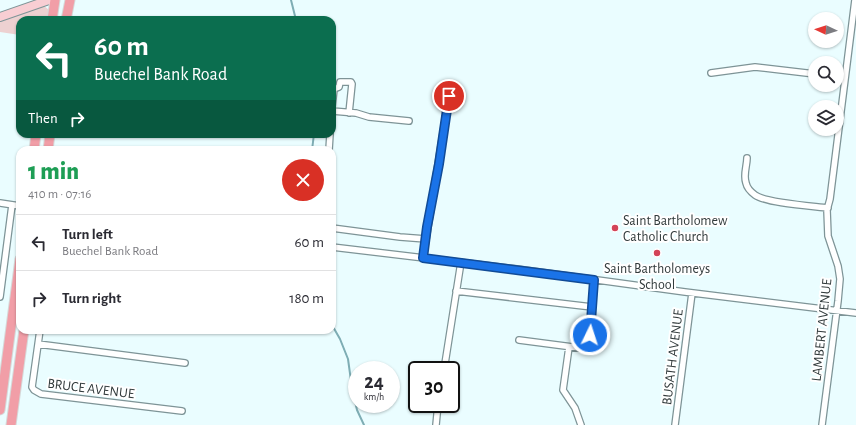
<!DOCTYPE html>
<meta charset="utf-8">
<style>
body{margin:0;font-family:"Alegreya Sans",sans-serif;background:#f7f7f7;color:#2b2b33;height:100vh;display:flex;flex-direction:column;font-size:15px;white-space:nowrap}
*{box-sizing:border-box;margin:0}
p{font-size:13px;color:#7c7c81}
.icon{flex:none;width:22px;height:22px;fill:none;stroke:currentColor;stroke-width:2;stroke-linecap:round;stroke-linejoin:round}
.map{position:relative;flex:1;overflow:hidden}
.side{position:absolute;left:16px;top:146px;width:320px;height:188px;display:flex;flex-direction:column;background:#fff;border-radius:12px;box-shadow:0 1px 3px #0004}
.side>*{flex:none}
.hud{position:absolute;left:16px;top:16px;width:320px;height:122px;border-radius:12px;box-shadow:0 1px 3px #0004;background:#0b6e4f;color:#fff;overflow:hidden}
.needle{width:26px;rotate:274deg}
.tools{position:absolute;left:808px;top:12px;display:grid;gap:8px}
.tools a{display:grid;place-items:center;width:36px;height:36px;border-radius:50%;background:#fff;box-shadow:0 1px 3px #0004;font-size:20px}
.speed{position:absolute;left:348px;top:361px;display:flex;gap:8px;font-size:20px;font-weight:700;text-align:center}
.speed>*{display:grid;place-content:center;width:52px;height:52px;border-radius:50%;background:#fff;box-shadow:0 1px 3px #0004;line-height:1}
.speed small{font-size:10px;font-weight:400}
.speed .limit{border:2px solid #111;border-radius:6px;background:#fff;color:#111}
.pin{position:absolute;display:grid;place-items:center;width:34px;height:34px;color:#fff;margin:-17px;border:2px solid #fff;border-radius:50%;box-shadow:0 1px 4px #0007}
.me{position:absolute;width:44px;margin:-22px;rotate:4deg;stroke-linejoin:round;filter:drop-shadow(0 0 3px #0008)}
.turn{display:flex;align-items:center;gap:14px;height:84px;padding:0 12px;font-size:18px}
.turn .icon{width:52px;height:52px;stroke-width:2.5}
.turn b{display:block;font-size:28px;line-height:34px}
.then{display:flex;align-items:center;height:38px;padding:0 12px;background:#0003;gap:8px;font-size:15px}
.round{display:grid;place-items:center;flex:none;width:42px;height:42px;border-radius:21px;background:#f7f7f7}
.head{display:flex;align-items:center;justify-content:space-between;height:68px;padding:0 12px}
h1{font-size:24px;font-weight:800;line-height:30px;color:#1e9e55}
ul{padding:0;list-style:none}
li{display:flex;align-items:center;gap:12px;height:56px;padding:0 12px;border-top:1px solid #e1e1e2}
li div{flex:1}
li b{display:block;font-size:15px}
li em{font-style:normal}
.map>svg:first-child{display:block}
.green{fill:#edd1d1}
.lines{fill:none;stroke-linecap:round;stroke-linejoin:round}
.stream{stroke:#7eadb4;stroke-width:2}
.street-casing{stroke:#7e9497;stroke-width:8}
.secondary-casing{stroke:#7e9497;stroke-width:10}
.primary-casing{stroke:#d6d8d8;stroke-width:11}
.street{stroke:#fff;stroke-width:5.5}
.secondary{stroke:#f8ced3;stroke-width:8}
.primary{stroke:#f19ea7;stroke-width:9}
.route-casing{stroke:#114b97;stroke-width:10}
.route{stroke:#1a73e8;stroke-width:7}
.poi-dot{fill:#d34358;stroke:#fff;stroke-width:1.5}
.labels{text-anchor:middle;stroke-width:4;stroke-linejoin:round;paint-order:stroke}
.poi-label{font-size:14px;fill:#323b3c;stroke:#fff;text-anchor:start}
.street-label{font-size:14px;fill:#323b3c;stroke:#fff}
</style>
<div class="map">
<svg width="856" height="425" viewBox="0 0 856 425">
<rect width="100%" height="100%" fill="#eafdff"/>
<path class="green" d="M 43,5 L 49,10 L 47,20 L 20,20 L 20,35 L 0,32 L 0,20 Z"/>
<g class="lines">
<path class="stream" d="M 291,0 L 296,20
M 312,150 L 314,134
M 332,325 L 340,339 L 348,359 L 352,388 L 357,410 L 364,425"/>
<defs>
<path id="street" d="M 711,73 L 755,67 L 815,74
M 837,77 L 845,78
M 332,107 L 334,89 L 339,87 L 340,82 L 351,82 L 352,84 L 349,113
M 332,111 L 356,113 L 369,117 L 409,121
M 329,150 L 330,134
M 747,158 C 747,166 743,175 746,183 C 747,188 751,192 755,195 C 766,203 812,206 828,208
M 0,203 L 20,206
M 332,228 L 400,237 L 426,239
M 332,247 L 517,269 L 685,292 L 856,313
M 423,258 L 449,96
M 456,291 L 592,307
M 0,297 L 12,205
M 40,330 L 32,387 L 34,390 L 41,394 L 182,411
M 519,340 L 588,349 L 594,280
M 38,344 L 185,363
M 569,347 L 563,390 L 575,408 L 581,425
M 444,370 L 461,262
M 436,425 L 438,404
M 675,425 L 692,293
M 822,425 L 838,301 L 840,279 L 838,266 L 828,236 L 827,210 L 830,199 L 855,0"/>
<path id="secondary" d="M 0,17 L 49,0"/>
<path id="primary" d="M 52,20 L 55,0
M 66,20 L 70,0
M 34,150 L 36,134
M 48,150 L 50,134
M 0,410 L 20,259
M 11,425 L 24,330"/>
</defs>
<use href="#street" class="street-casing"/>
<use href="#secondary" class="secondary-casing"/>
<use href="#primary" class="primary-casing"/>
<use href="#street" class="street"/>
<use href="#secondary" class="secondary"/>
<use href="#primary" class="primary"/>
</g>
<g class="lines">
<defs>
<path id="route" d="M 449,96 L 439,164 L 427,227 L 423,258 L 594,280 L 590,335"/>
</defs>
<use href="#route" class="route-casing"/>
<use href="#route" class="route"/>
</g>
<g class="poi-dot">
<circle cx="615" cy="228" r="4"/>
<circle cx="657" cy="253" r="4"/>
</g>
<g class="labels">
<g class="poi-label">
<text x="623" y="225">Saint Bartholomew<tspan x="623" dy="16">Catholic Church</tspan></text>
<text x="657" y="273" text-anchor="middle">Saint Bartholomeys<tspan x="657" dy="16">School</tspan></text>
</g>
<g class="street-label">
<text transform="translate(821 330) rotate(-84)" y="5">LAMBERT AVENUE</text>
<text transform="translate(672 357) rotate(-83)" y="5">BUSATH AVENUE</text>
<text transform="translate(91 388) rotate(7)" y="5">BRUCE AVENUE</text>
</g>
</g>
</svg>
<div class="tools">
<a><svg class="needle" viewBox="-14 -14 28 28"><path d="M0-13l5 13h-10z" fill="#e53935"/><path d="M0 13l5-13h-10z" fill="#7c7c81"/></svg></a>
<a><svg class="icon" aria-label="search" viewBox="0 0 24 24"><circle cx="10" cy="10" r="6"/><path d="M15 15l6 6"/></svg></a>
<a><svg class="icon" aria-label="layers" viewBox="0 0 24 24"><path d="M12 4l9 5-9 5-9-5zM3 14l9 5 9-5"/></svg></a>
</div>
<div class="speed"><div>24<small>km/h</small></div><div class="limit">30</div></div>
<div class="pin" style="left:449px;top:96px;background:#d93025"><svg class="icon" aria-label="arrive" viewBox="0 0 24 24"><path d="M6 21V4h12l-3 4 3 4H6"/></svg></div>
<svg class="me" style="left:590px;top:335px" viewBox="-20 -20 40 40"><circle r="17" fill="#1a73e8" stroke="#fff" stroke-width="3"/><path d="M0-11L8 9 0 5-8 9z" fill="#fff"/></svg>
<div class="hud">
<div class="turn"><svg class="icon" aria-label="left" viewBox="0 0 24 24"><path d="M17 20v-9H6M10 6l-5 5 5 5"/></svg><div><b>60 m</b>Buechel Bank Road</div></div>
<div class="then">Then<svg class="icon" aria-label="right" viewBox="0 0 24 24"><path d="M7 20v-9h11M14 6l5 5-5 5"/></svg></div>
</div>
<section class="side">
<div class="head"><div><h1>1 min</h1><p>410 m · 07:16</p></div><a class="round" style="background:#d93025;color:#fff"><svg class="icon" aria-label="close" viewBox="0 0 24 24"><path d="M6 6l12 12M18 6L6 18"/></svg></a></div>
<ul>
<li><svg class="icon" aria-label="left" viewBox="0 0 24 24"><path d="M17 20v-9H6M10 6l-5 5 5 5"/></svg><div><b>Turn left</b><p>Buechel Bank Road</p></div><em>60 m</em></li>
<li><svg class="icon" aria-label="right" viewBox="0 0 24 24"><path d="M7 20v-9h11M14 6l5 5-5 5"/></svg><div><b>Turn right</b></div><em>180 m</em></li>
</ul>
</section>
</div>
